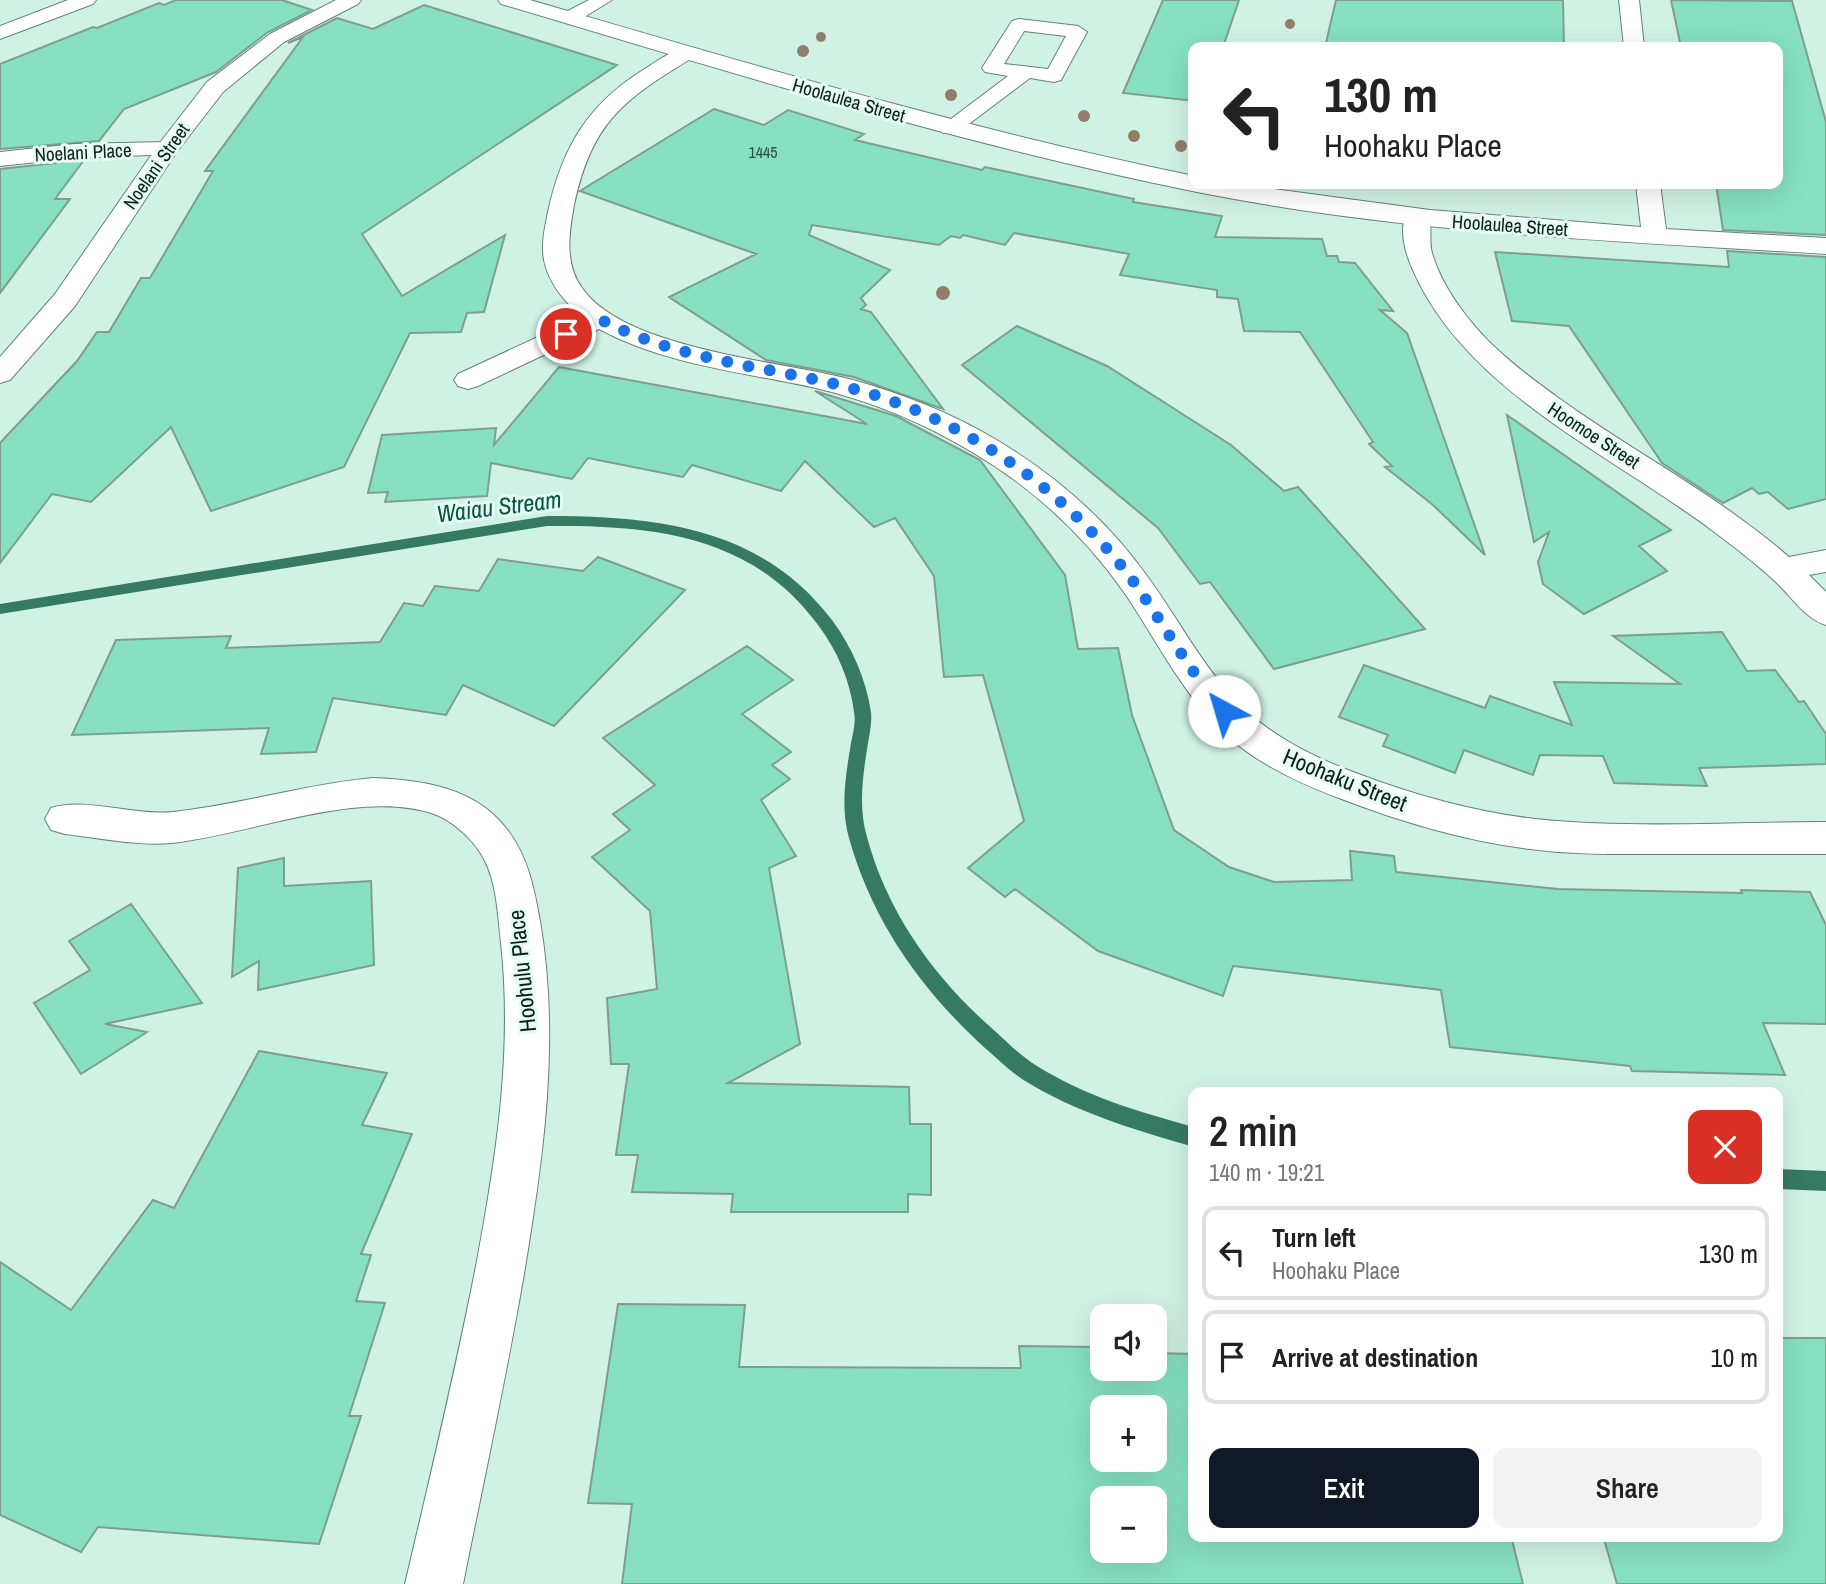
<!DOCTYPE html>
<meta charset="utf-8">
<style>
body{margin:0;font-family:"Archivo Narrow",sans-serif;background:#f2f2f2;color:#222;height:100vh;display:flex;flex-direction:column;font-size:26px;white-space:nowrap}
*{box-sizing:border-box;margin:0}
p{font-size:23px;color:#767676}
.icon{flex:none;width:38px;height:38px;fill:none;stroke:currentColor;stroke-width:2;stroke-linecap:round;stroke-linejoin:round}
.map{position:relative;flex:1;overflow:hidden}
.drawer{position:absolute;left:1188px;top:1087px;width:595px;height:455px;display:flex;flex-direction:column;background:#fff;border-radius:14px;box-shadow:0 7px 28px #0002}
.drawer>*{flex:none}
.hud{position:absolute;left:1188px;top:42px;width:595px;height:147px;border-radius:14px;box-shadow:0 7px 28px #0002;background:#fff;color:#222;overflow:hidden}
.fabs{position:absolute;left:1090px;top:1304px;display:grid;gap:14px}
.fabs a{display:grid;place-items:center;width:77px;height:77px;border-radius:14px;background:#fff;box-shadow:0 7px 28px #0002;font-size:35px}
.pin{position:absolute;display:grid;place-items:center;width:60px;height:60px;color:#fff;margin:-30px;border:4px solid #fff;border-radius:50%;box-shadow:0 2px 7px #0007}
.me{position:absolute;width:77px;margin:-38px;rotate:321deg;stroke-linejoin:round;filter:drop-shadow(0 0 5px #0008)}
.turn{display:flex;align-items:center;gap:24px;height:147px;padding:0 21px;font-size:32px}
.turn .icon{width:91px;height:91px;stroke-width:2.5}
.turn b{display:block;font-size:49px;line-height:60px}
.round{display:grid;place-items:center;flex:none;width:74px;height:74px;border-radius:14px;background:#f2f2f2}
.head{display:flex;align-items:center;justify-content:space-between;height:119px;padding:0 21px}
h1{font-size:42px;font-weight:600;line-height:52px}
.primary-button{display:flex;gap:14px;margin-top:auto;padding:14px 21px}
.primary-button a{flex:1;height:80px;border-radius:14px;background:#111827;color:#fff;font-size:28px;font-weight:600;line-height:80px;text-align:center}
.primary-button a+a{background:#f2f2f2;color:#222}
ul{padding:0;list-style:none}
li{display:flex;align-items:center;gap:21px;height:94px;margin:0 14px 10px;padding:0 7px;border:4px solid #e0e0e0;border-radius:14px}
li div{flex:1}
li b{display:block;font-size:26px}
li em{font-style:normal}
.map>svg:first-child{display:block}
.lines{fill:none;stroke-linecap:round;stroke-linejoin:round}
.stream{fill:#367a64;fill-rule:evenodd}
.building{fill:#86e0c1;stroke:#7f9e92;stroke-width:2;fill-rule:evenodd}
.lane-casing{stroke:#638276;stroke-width:2}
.street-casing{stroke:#638276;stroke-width:2}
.secondary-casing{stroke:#638276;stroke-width:2}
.lane{fill:#fff;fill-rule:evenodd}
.street{fill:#fff;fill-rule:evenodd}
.secondary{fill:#fff;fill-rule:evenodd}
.tree{fill:#927d6a}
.route{stroke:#1a73e8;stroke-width:12;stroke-dasharray:0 21.6}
.labels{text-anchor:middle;stroke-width:6;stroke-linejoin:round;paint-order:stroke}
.far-number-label{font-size:16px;fill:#2f4e44}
.far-street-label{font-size:19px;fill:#121e1a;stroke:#e3fdf3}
.street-label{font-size:23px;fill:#121e1a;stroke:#e3fdf3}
.water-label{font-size:24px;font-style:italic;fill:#075542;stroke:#e3fdf3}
</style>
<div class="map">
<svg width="1826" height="1584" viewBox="0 0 1826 1584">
<rect width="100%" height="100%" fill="#d0f2e5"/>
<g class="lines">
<path class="stream" d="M 547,516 C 657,516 761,527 832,620 C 852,647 866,679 871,712 C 872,722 870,732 868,743 C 863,774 858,807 867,837 C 888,915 936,980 996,1032 C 1009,1044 1022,1057 1037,1066 C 1085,1096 1139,1112 1194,1127 L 1194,1147 C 1135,1130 1074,1112 1022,1079 C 1008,1070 997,1058 985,1048 C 922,991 872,921 849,838 C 840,807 846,774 851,743 C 853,733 856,723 854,712 C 850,680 837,650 818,625 C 751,534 651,525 547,526 L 0,614 L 0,604 Z
M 1778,1169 L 1826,1171 L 1826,1191 L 1778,1189 Z"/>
</g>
<path class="building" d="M 176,0 L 282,0 L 312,10 L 268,32 L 216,72 L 124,109 L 99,141 L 0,149 L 0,64 L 93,27 L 97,28 L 159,3 L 164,5 Z
M 1163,0 L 1239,0 L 1223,47 L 1194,47 L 1194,101 L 1123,93 Z
M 1336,0 L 1563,0 L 1564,47 L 1325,47 Z
M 1671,0 L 1792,1 L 1826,122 L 1826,235 L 1723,230 L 1716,184 L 1778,184 L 1778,47 L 1681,47 Z
M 424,5 L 617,65 L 362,234 L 402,296 L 505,235 L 484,312 L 467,313 L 461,332 L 410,333 L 344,467 L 211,511 L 171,427 L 91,502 L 52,494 L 0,563 L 0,443 L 77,361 L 97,332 L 109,332 L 141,278 L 150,278 L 213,171 L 205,171 L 303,37 L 288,43 L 337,18 L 373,29 Z
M 714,109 L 764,125 L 788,110 L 864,134 L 855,140 L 982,170 L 985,167 L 1134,199 L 1133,202 L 1222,216 L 1215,237 L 1322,239 L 1327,256 L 1337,256 L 1339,262 L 1355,263 L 1393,311 L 1380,310 L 1407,333 L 1485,555 L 1433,505 L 1385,467 L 1392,466 L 1369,444 L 1373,442 L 1300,332 L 1244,331 L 1238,299 L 1217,297 L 1217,290 L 1120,275 L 1129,254 L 1014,233 L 1005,245 L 963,235 L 960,238 L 951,236 L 939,245 L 812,225 L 809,235 L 890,270 L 861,298 L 866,305 L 861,309 L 871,312 L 943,409 L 854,377 L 766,360 L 669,297 L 756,254 L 580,191 Z
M 84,160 L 55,199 L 70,199 L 0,293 L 0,169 Z
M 1727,251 L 1826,257 L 1826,499 L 1788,509 L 1768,492 L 1759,494 L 1752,488 L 1723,503 L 1662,463 L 1569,326 L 1512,321 L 1495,252 L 1729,267 Z
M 1017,326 L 1107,366 L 1231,445 L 1284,491 L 1298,487 L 1425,629 L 1274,669 L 1210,582 L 1200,584 L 1158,528 L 962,365 Z
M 559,367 L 867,424 L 815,391 L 896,416 L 980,460 L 1065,575 L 1078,649 L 1118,648 L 1132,715 L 1174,830 L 1229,867 L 1274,882 L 1352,880 L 1350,851 L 1394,856 L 1396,872 L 1558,889 L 1742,893 L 1741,890 L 1810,892 L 1826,925 L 1826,1024 L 1763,1023 L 1785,1075 L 1632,1071 L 1630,1066 L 1450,1047 L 1441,990 L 1233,966 L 1223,996 L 1098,951 L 1015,889 L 1005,897 L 968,868 L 1024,821 L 983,675 L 944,677 L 934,576 L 895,518 L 874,527 L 805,461 L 781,491 L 692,465 L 683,477 L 588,458 L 572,479 L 491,463 L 487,496 L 385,502 L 388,492 L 368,493 L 382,435 L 496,428 L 494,445 Z
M 1507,415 L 1671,530 L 1639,546 L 1667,571 L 1584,614 L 1543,584 L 1538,562 L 1549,532 L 1534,542 Z
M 598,557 L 685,590 L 554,726 L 463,685 L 446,715 L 333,698 L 316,752 L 261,754 L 269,728 L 72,735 L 116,640 L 231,636 L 226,648 L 380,642 L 404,603 L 423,606 L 435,586 L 479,591 L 498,559 L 583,571 Z
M 1722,632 L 1747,671 L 1775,670 L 1799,702 L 1804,701 L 1826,734 L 1826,764 L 1699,768 L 1707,786 L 1614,783 L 1603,756 L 1540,755 L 1533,775 L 1464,750 L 1455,773 L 1383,746 L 1388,735 L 1339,717 L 1364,665 L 1485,708 L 1490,696 L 1572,725 L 1554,682 L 1680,684 L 1613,636 Z
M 747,646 L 793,680 L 742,714 L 791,752 L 772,765 L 790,779 L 761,800 L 796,856 L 769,868 L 800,1044 L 728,1083 L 909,1087 L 910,1124 L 931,1124 L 931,1195 L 908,1194 L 908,1212 L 731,1212 L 733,1194 L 632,1192 L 638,1155 L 616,1155 L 629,1064 L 611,1064 L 607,998 L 657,989 L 650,911 L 592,857 L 630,830 L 613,814 L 655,785 L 603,738 Z
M 284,858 L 284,886 L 371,881 L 374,965 L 258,990 L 259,961 L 232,977 L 238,868 Z
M 131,904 L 202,1003 L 105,1024 L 147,1032 L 81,1074 L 34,1003 L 90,970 L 69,941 Z
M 259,1051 L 387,1073 L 362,1125 L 412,1134 L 361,1254 L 371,1255 L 356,1301 L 385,1303 L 349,1416 L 361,1416 L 319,1544 L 98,1527 L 81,1552 L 0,1515 L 0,1262 L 71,1310 L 153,1200 L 174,1208 Z
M 618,1304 L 745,1305 L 739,1367 L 1021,1368 L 1019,1346 L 1102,1347 L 1102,1368 L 1155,1368 L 1155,1353 L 1194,1354 L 1194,1536 L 1511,1536 L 1523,1584 L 622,1584 L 632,1504 L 588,1503 ZM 1102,1407 L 1155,1407 L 1155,1460 L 1102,1460 ZM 1102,1498 L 1155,1498 L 1155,1550 L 1102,1550 Z
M 1778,1338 L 1826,1338 L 1826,1584 L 1617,1584 L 1603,1536 L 1778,1536 Z"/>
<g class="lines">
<defs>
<path id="lane" d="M 589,0 L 612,0 L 576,22 L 562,22 L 560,18 L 562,14 Z
M 1019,19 L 1078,26 L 1087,32 L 1061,80 L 1054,82 L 1030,78 L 957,133 L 943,133 L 940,129 L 943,125 L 1008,76 L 985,72 L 982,68 L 1012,21 ZM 1024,31 L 1066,36 L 1048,69 L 1004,64 Z"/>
<path id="street" d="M 685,48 L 692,50 L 696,54 L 692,58 C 623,100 592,122 574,205 C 569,233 564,263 582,288 C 625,350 783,361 853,380 C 903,394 951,413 995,439 C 1054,474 1107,520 1147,576 C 1176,615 1198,659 1231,695 C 1265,734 1312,757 1361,775 C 1417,796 1475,812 1535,819 C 1631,829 1730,822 1826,822 L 1826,854 C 1772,854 1718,854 1664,854 C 1619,854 1574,855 1530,849 C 1465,841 1401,822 1339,798 C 1289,779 1239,755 1204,712 C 1174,676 1152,634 1126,595 C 1086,537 1033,488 972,452 C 924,423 871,401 816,388 C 743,372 666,365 599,329 L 478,386 L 468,389 L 458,386 L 454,380 L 458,374 L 581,317 C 564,300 549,284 544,260 C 541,244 545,227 548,212 C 562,148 587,105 643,70 C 656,62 670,51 685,48 Z
M 167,142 L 175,144 L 179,149 L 175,154 L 75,158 L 0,166 L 0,152 L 75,144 Z
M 1417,210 L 1426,212 C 1434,223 1428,240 1432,253 C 1439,277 1453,299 1468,318 C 1493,350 1528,376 1560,399 C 1635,453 1719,496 1789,557 L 1826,550 L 1826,572 L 1809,575 L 1826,592 L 1826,625 C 1806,619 1793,599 1778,584 C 1761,568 1741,552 1721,537 C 1618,457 1466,394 1412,268 C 1405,252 1398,227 1408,212 Z
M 373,778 C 422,780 474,787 506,828 C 528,856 534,888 540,921 C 560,1038 544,1153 525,1268 C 507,1374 484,1479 463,1584 L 405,1584 C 430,1478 455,1373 476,1266 C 496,1159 513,1052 501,943 C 498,917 497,885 485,861 C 476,842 454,821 434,814 C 359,788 249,835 171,843 C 136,846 100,838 65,834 L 51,830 L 45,819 L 51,808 C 86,797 134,816 173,812 C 240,805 305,784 373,778 Z"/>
<path id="secondary" d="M 68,0 L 96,0 L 93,4 L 0,39 L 0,26 Z
M 336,0 L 361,0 L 358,4 L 284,42 L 223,92 L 176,153 L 75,306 L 10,380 L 0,383 L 0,357 L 55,294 L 159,144 L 207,82 L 270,34 Z
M 498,0 L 530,0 C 750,64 969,130 1194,176 L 1194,184 L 1236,184 L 1430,210 L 1641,227 L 1636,184 L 1660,184 L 1666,229 L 1826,238 L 1826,254 C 1616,241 1403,233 1197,192 C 961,145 731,72 501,4 Z
M 1619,0 L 1639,0 L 1644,47 L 1624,47 Z"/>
</defs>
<use href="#lane" class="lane-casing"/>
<use href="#street" class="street-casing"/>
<use href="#secondary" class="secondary-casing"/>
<use href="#lane" class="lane"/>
<use href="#street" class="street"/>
<use href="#secondary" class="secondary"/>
</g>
<g class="tree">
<circle cx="1290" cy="24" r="5"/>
<circle cx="821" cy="37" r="5"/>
<circle cx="803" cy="51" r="6"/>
<circle cx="951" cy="95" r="6"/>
<circle cx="1084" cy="116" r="6"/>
<circle cx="1134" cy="136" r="6"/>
<circle cx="1181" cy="146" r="6"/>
<circle cx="943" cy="293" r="7"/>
</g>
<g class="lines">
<path class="route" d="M 566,334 L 598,318 C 678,362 772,366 858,390 C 967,421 1066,490 1133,581 C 1164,624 1189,671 1224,711"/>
</g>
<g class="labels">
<g class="far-number-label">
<text x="763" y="158">1445</text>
</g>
<g class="far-street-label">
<text transform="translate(849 100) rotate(16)" y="7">Hoolaulea Street</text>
<text transform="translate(83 152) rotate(-3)" y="7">Noelani Place</text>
<text transform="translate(156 166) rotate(-55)" y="7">Noelani Street</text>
<text transform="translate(1510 225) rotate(4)" y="7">Hoolaulea Street</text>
<text transform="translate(1594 435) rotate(33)" y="7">Hoomoe Street</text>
</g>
<g class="street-label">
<text transform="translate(1345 780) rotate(22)" y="8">Hoohaku Street</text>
<text transform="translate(522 971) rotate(-96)" y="8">Hoohulu Place</text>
</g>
<g class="water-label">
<text transform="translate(499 507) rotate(-7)" y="8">Waiau Stream</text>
</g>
</g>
</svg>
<div class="fabs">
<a><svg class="icon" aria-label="sound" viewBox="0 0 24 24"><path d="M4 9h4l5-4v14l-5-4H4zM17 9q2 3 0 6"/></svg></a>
<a>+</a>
<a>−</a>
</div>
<div class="pin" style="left:566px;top:334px;background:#d93025"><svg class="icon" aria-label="arrive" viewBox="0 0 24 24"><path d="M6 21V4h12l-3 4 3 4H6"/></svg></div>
<svg class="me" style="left:1224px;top:711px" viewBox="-20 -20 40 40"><circle r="19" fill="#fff"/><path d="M0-13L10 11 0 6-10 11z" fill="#1a73e8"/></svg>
<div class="hud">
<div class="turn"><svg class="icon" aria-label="left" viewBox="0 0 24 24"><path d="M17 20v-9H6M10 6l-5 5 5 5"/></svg><div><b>130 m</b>Hoohaku Place</div></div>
</div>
<section class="drawer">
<div class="head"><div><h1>2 min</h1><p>140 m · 19:21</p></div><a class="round" style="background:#d93025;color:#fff"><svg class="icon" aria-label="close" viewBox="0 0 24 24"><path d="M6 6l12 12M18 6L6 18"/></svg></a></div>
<ul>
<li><svg class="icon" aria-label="left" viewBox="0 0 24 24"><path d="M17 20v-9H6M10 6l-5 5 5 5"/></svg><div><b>Turn left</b><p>Hoohaku Place</p></div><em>130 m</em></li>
<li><svg class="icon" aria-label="arrive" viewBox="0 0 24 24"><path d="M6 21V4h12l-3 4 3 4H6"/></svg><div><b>Arrive at destination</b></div><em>10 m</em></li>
</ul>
<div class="primary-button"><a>Exit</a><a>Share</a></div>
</section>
</div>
